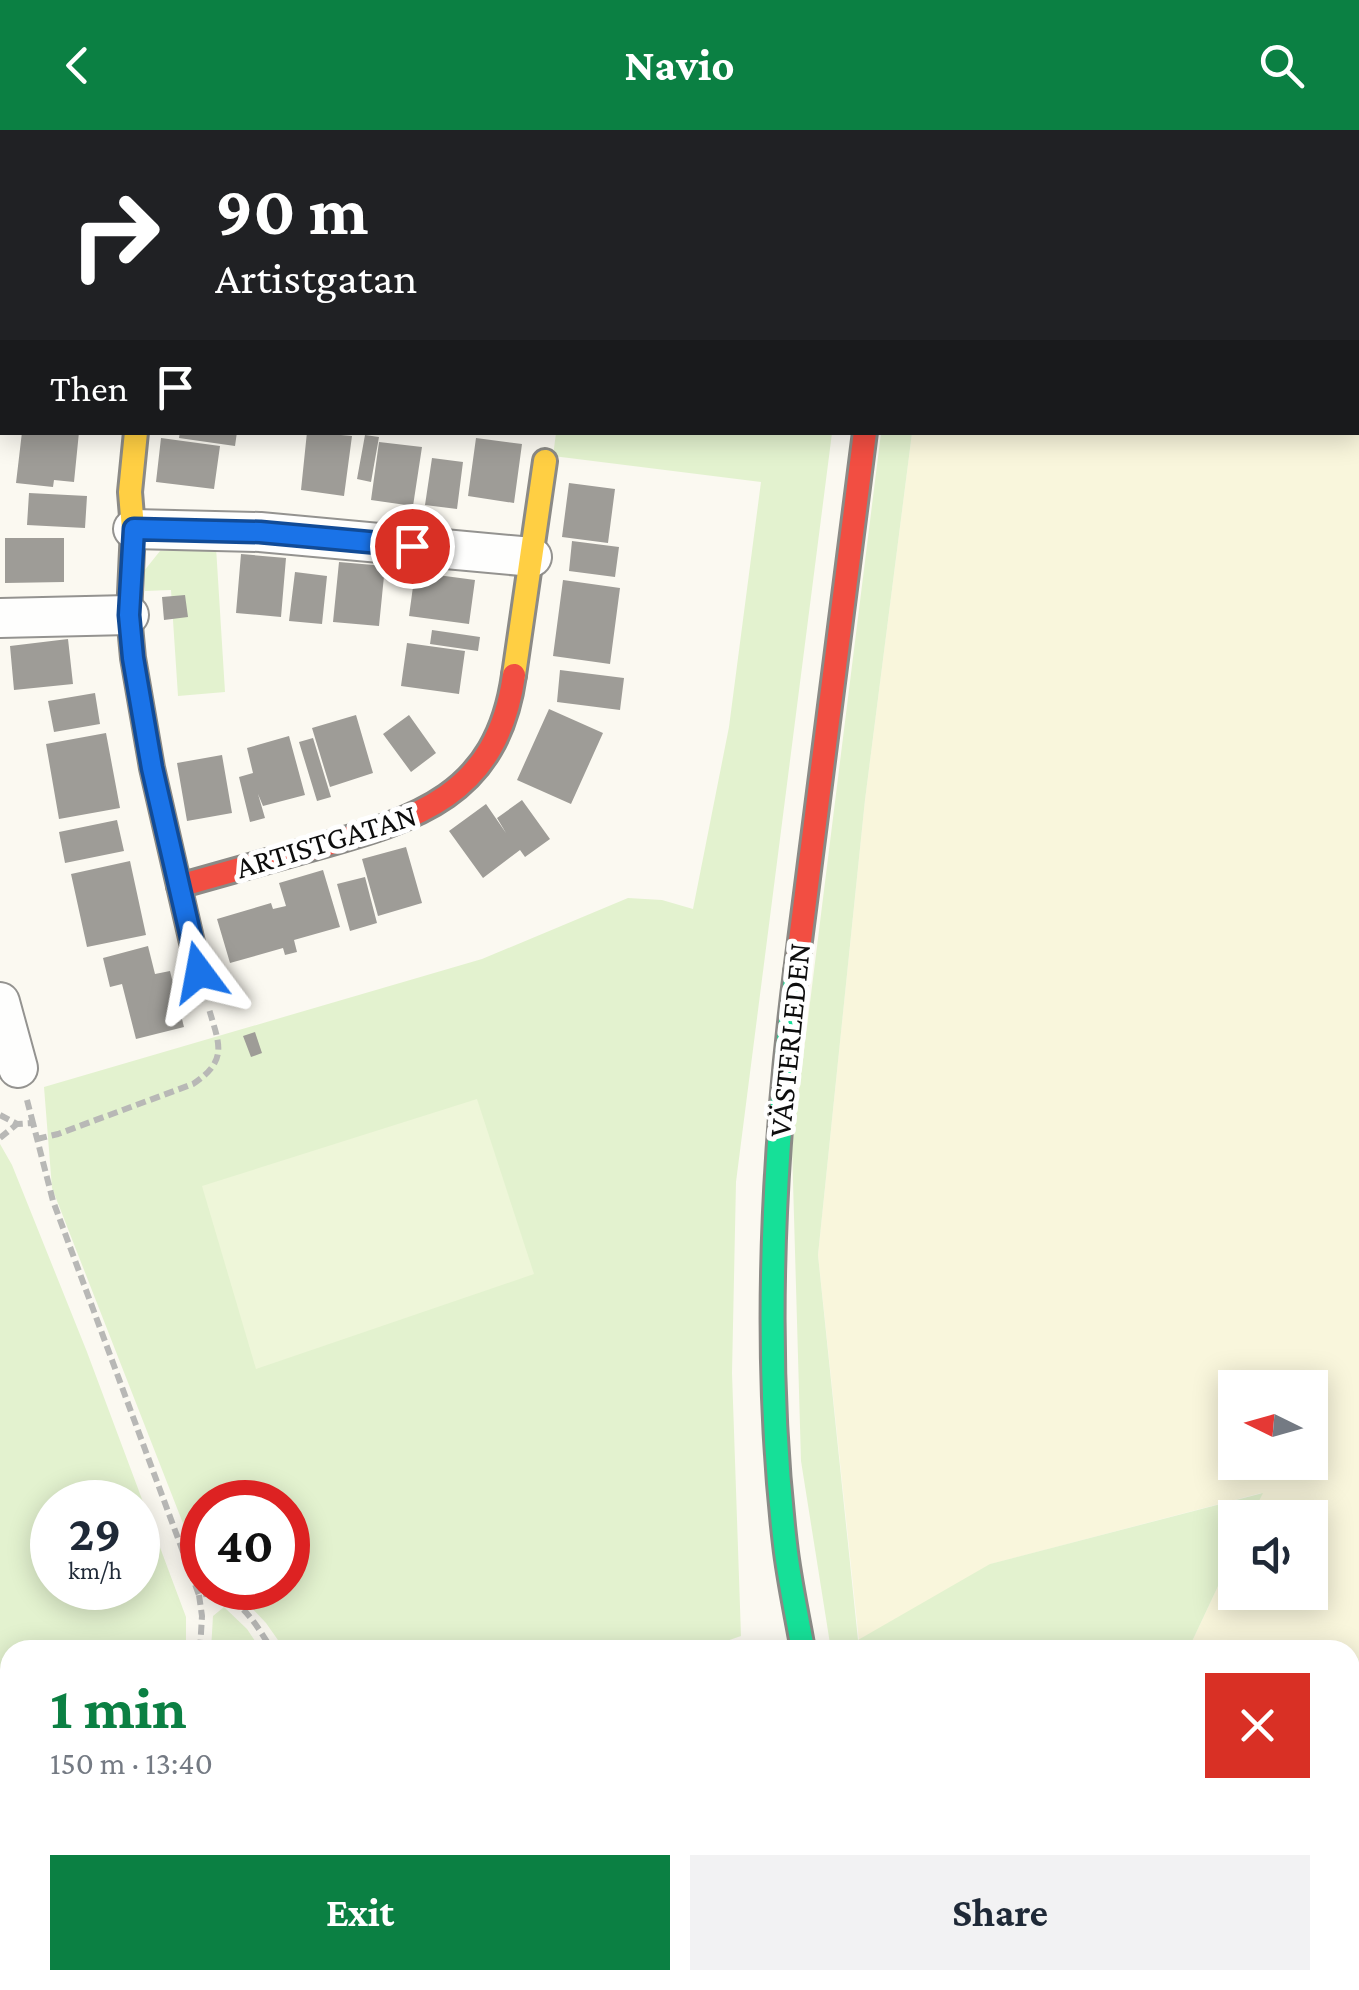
<!DOCTYPE html>
<meta charset="utf-8">
<style>
body{margin:0;font-family:"Crimson Pro",serif;background:#f2f2f3;color:#1f2937;height:100vh;display:flex;flex-direction:column;font-size:38px;white-space:nowrap}
*{box-sizing:border-box;margin:0}
p{font-size:32px;color:#747a83}
.icon{flex:none;width:55px;height:55px;fill:none;stroke:currentColor;stroke-width:2;stroke-linecap:round;stroke-linejoin:round}
.map{position:relative;flex:1;overflow:hidden}
.panel{position:absolute;left:0px;top:1510px;width:1360px;height:350px;display:flex;flex-direction:column;background:#fff;border-radius:30px 30px 0 0;box-shadow:0 5px 25px #0003}
.panel>*{flex:none}
.guide{position:absolute;left:0px;top:0px;width:1360px;height:305px;box-shadow:0 5px 25px #0003;background:#202124;color:#fff;overflow:hidden}
.needle{width:65px;rotate:275deg}
.fabs{position:absolute;left:1218px;top:1240px;display:grid;gap:20px}
.fabs a{display:grid;place-items:center;width:110px;height:110px;border-radius:0px;background:#fff;box-shadow:0 5px 25px #0003;font-size:50px}
.speed{position:absolute;left:30px;top:1350px;display:flex;gap:20px;font-size:50px;font-weight:700;text-align:center}
.speed>*{display:grid;place-content:center;width:130px;height:130px;border-radius:50%;background:#fff;box-shadow:0 5px 25px #0003;line-height:1}
.speed small{font-size:25px;font-weight:400}
.speed .limit{border:15px solid #d22;background:#fff;color:#111}
.pin{position:absolute;display:grid;place-items:center;width:85px;height:85px;color:#fff;margin:-42px;border:5px solid #fff;border-radius:50%;box-shadow:0 2px 10px #0007}
.me{position:absolute;width:110px;margin:-55px;rotate:347deg;stroke-linejoin:round;filter:drop-shadow(0 0 8px #0008)}
.turn{display:flex;align-items:center;gap:35px;height:210px;padding:0 50px;font-size:45px}
.turn .icon{width:130px;height:130px;stroke-width:2.5}
.turn b{display:block;font-size:70px;line-height:85px}
.then{display:flex;align-items:center;height:95px;padding:0 50px;background:#0003;gap:20px;font-size:38px}
.round{display:grid;place-items:center;flex:none;width:105px;height:105px;border-radius:0px;background:#f2f2f3}
.head{display:flex;align-items:center;justify-content:space-between;height:170px;padding:0 50px}
h1{font-size:60px;font-weight:700;line-height:75px;color:#0b8043}
.button{display:flex;gap:20px;margin-top:auto;padding:20px 50px}
.button a{flex:1;height:115px;border-radius:0px;background:#0b8043;color:#fff;font-size:40px;font-weight:700;line-height:115px;text-align:center}
.button a+a{background:#f2f2f3;color:#1f2937}
header{display:flex;justify-content:space-between;align-items:center;height:130px;padding:0 50px;background:#0b8043;color:#fff;font-size:45px;font-weight:700}
.map>svg:first-child{display:block}
.farmland{fill:#f9f6dc;fill-rule:evenodd}
.green{fill:#e3f2cf;fill-rule:evenodd}
.forest{fill:#d3ebbc}
.pitch{fill:#eef6d9}
.building{fill:#9e9c97}
.lines{fill:none;stroke-linecap:round;stroke-linejoin:round}
.street-casing{stroke:#949390;stroke-width:42}
.fast-casing{stroke:#8b8a86;stroke-width:28}
.slow-casing{stroke:#8b8a86;stroke-width:28}
.jam-casing{stroke:#8b8a86;stroke-width:28}
.path{stroke:#b8b8b6;stroke-width:6;stroke-dasharray:10 5;stroke-linecap:butt}
.street{stroke:#fefefd;stroke-width:38}
.fast{stroke:#16e098;stroke-width:22}
.slow{stroke:#ffcf43;stroke-width:22}
.jam{stroke:#f24e42;stroke-width:22}
.route-casing{stroke:#114b97;stroke-width:25}
.route{stroke:#1a73e8;stroke-width:18}
.labels{text-anchor:middle;stroke-width:10;stroke-linejoin:round;paint-order:stroke}
.street-label{font-size:32px;fill:#0d0d0d;stroke:#fff}
</style>
<header><svg class="icon" aria-label="back" viewBox="0 0 24 24"><path d="M15 5l-7 7 7 7"/></svg>Navio<svg class="icon" aria-label="search" viewBox="0 0 24 24"><circle cx="10" cy="10" r="6"/><path d="M15 15l6 6"/></svg></header>
<div class="map">
<svg width="1359" height="1860" viewBox="0 0 1359 1860">
<rect width="100%" height="100%" fill="#fbf9f1"/>
<path class="farmland" d="M 951,0 L 1359,0 L 1359,1769 L 1350,1766 L 1350,1520 L 1188,1520 L 1235,1420 L 1235,1462 L 1310,1462 L 1310,1388 L 1251,1387 L 1261,1363 L 991,1434 L 859,1511 L 818,1125 L 865,670 L 912,303 L 1358,302 L 1358,2 L 951,2 ZM 1235,1258 L 1310,1258 L 1310,1332 L 1235,1332 Z"/>
<path class="green" d="M 556,303 L 832,303 L 736,1052 L 732,1243 L 741,1506 L 701,1520 L 285,1520 L 266,1493 L 233,1458 L 288,1458 L 288,1372 L 202,1372 L 202,1442 L 52,1058 L 44,957 L 482,829 L 628,768 L 662,770 L 693,779 L 729,597 L 761,352 L 553,326 Z
M 881,303 L 912,303 L 865,670 L 818,1125 L 858,1510 L 990,1434 L 1263,1363 L 1251,1387 L 1235,1388 L 1235,1420 L 1188,1520 L 831,1520 L 801,1331 L 792,1017 Z
M 216,417 L 225,562 L 178,566 L 171,460 L 145,461 L 144,441 L 160,421 Z
M 0,1014 L 12,1035 L 87,1222 L 186,1487 L 186,1520 L 10,1520 L 10,1549 L 0,1552 ZM 52,1372 L 138,1372 L 138,1458 L 52,1458 Z
M 224,1477 L 247,1499 L 261,1520 L 211,1520 L 213,1486 Z
M 1350,1766 L 1359,1769 L 1359,1860 L 935,1860 L 932,1850 L 1350,1850 Z"/>
<path class="forest" d="M 552,1850 L 825,1850 L 828,1860 L 566,1860 Z"/>
<path class="pitch" d="M 477,969 L 534,1144 L 256,1239 L 202,1056 Z"/>
<path class="building" d="M 22,302 L 79,302 L 74,352 L 54,350 L 53,357 L 16,353 Z
M 180,302 L 237,302 L 235,316 L 179,308 Z
M 307,302 L 352,306 L 344,366 L 301,360 Z
M 365,305 L 379,307 L 371,352 L 357,349 Z
M 161,308 L 220,316 L 214,359 L 156,352 Z
M 476,308 L 522,314 L 514,373 L 468,366 Z
M 379,312 L 422,317 L 413,376 L 371,370 Z
M 432,328 L 463,332 L 457,379 L 425,375 Z
M 569,353 L 615,359 L 608,413 L 562,407 Z
M 29,363 L 87,366 L 85,398 L 27,395 Z
M 5,408 L 64,408 L 64,452 L 5,453 Z
M 572,411 L 619,417 L 615,447 L 569,441 Z
M 241,424 L 286,428 L 281,487 L 236,483 Z
M 339,432 L 385,436 L 379,496 L 333,492 Z
M 295,442 L 327,446 L 322,494 L 289,491 Z
M 415,442 L 475,450 L 469,494 L 409,486 Z
M 563,450 L 620,458 L 610,534 L 553,526 Z
M 185,465 L 188,487 L 164,490 L 162,467 Z
M 432,500 L 480,507 L 478,521 L 430,514 Z
M 68,509 L 73,554 L 14,560 L 10,516 Z
M 407,513 L 465,521 L 459,564 L 401,556 Z
M 560,540 L 624,548 L 620,580 L 557,572 Z
M 95,563 L 100,594 L 54,602 L 48,571 Z
M 549,579 L 603,603 L 571,674 L 517,650 Z
M 356,585 L 373,643 L 330,657 L 312,598 Z
M 409,585 L 436,623 L 411,642 L 383,604 Z
M 106,603 L 120,678 L 59,689 L 46,614 Z
M 289,606 L 305,665 L 263,676 L 258,664 L 265,688 L 250,692 L 239,647 L 253,643 L 247,618 Z
M 313,608 L 331,667 L 317,671 L 299,612 Z
M 222,625 L 232,683 L 187,691 L 177,633 Z
M 522,670 L 550,709 L 525,727 L 520,720 L 483,748 L 449,701 L 486,674 L 506,703 L 497,688 Z
M 117,690 L 124,721 L 65,733 L 59,702 Z
M 406,717 L 422,773 L 378,786 L 362,729 Z
M 130,731 L 146,805 L 87,817 L 71,744 Z
M 323,740 L 340,797 L 294,810 L 297,822 L 285,825 L 283,818 L 230,833 L 217,789 L 271,773 L 273,779 L 286,776 L 279,753 Z
M 365,747 L 377,793 L 350,801 L 337,754 Z
M 148,816 L 155,844 L 170,841 L 184,897 L 136,909 L 122,854 L 110,857 L 103,828 Z
M 255,902 L 262,923 L 251,927 L 243,906 Z"/>
<g class="lines">
<defs>
<path id="street" d="M 104,0 L 109,2
M 48,2 L 49,0
M 234,2 L 235,0
M 584,2 L 584,0
M 903,2 L 903,0
M 0,110 L 2,104
M 133,399 L 260,402 L 532,427
M 0,488 L 129,485
M 0,872 L 18,938
M 0,1710 L 10,1707
M 888,1850 L 892,1860"/>
<path id="fast" d="M 796,842 C 772,1031 763,1225 785,1414 C 789,1450 797,1485 803,1520"/>
<path id="slow" d="M 136,302 L 130,362 L 133,399 L 129,485 L 133,528 L 152,638 L 199,843
M 514,545 L 545,331"/>
<path id="jam" d="M 179,756 C 224,743 269,731 314,718 C 417,689 497,666 514,545
M 796,842 L 865,302"/>
</defs>
<use href="#street" class="street-casing"/>
<use href="#fast" class="fast-casing"/>
<use href="#slow" class="slow-casing"/>
<use href="#jam" class="jam-casing"/>
<path class="path" d="M 27,970 L 33,993
M 0,985 L 17,994 L 33,993 L 53,1071 L 199,1465 C 235,1456 256,1494 272,1520
M 0,1008 L 17,994
M 37,1009 L 58,1004 L 193,954 C 229,930 219,914 209,879
M 199,1465 L 202,1486 L 200,1520
M 229,1850 L 231,1860
M 522,1850 L 533,1860
M 386,1860 L 391,1860"/>
<use href="#street" class="street"/>
<use href="#fast" class="fast"/>
<use href="#slow" class="slow"/>
<use href="#jam" class="jam"/>
</g>
<g class="lines">
<defs>
<path id="route" d="M 199,842 L 152,638 L 133,528 L 129,485 L 134,399 L 260,402 L 412,416"/>
</defs>
<use href="#route" class="route-casing"/>
<use href="#route" class="route"/>
</g>
<g class="labels">
<g class="street-label">
<text transform="translate(326 711) rotate(-17)" y="11">ARTISTGATAN</text>
<text transform="translate(789 910) rotate(-84)" y="11">VÄSTERLEDEN</text>
</g>
</g>
</svg>
<div class="fabs">
<a><svg class="needle" viewBox="-14 -14 28 28"><path d="M0-13l5 13h-10z" fill="#e53935"/><path d="M0 13l5-13h-10z" fill="#747a83"/></svg></a>
<a><svg class="icon" aria-label="sound" viewBox="0 0 24 24"><path d="M4 9h4l5-4v14l-5-4H4zM17 9q2 3 0 6"/></svg></a>
</div>
<div class="speed"><div>29<small>km/h</small></div><div class="limit">40</div></div>
<div class="pin" style="left:412px;top:416px;background:#d93025"><svg class="icon" aria-label="arrive" viewBox="0 0 24 24"><path d="M6 21V4h12l-3 4 3 4H6"/></svg></div>
<svg class="me" style="left:199px;top:842px" viewBox="-20 -20 40 40"><path d="M0-17L14 15 0 8-14 15z" fill="#1a73e8" stroke="#fff" stroke-width="4"/></svg>
<div class="guide">
<div class="turn"><svg class="icon" aria-label="right" viewBox="0 0 24 24"><path d="M7 20v-9h11M14 6l5 5-5 5"/></svg><div><b>90 m</b>Artistgatan</div></div>
<div class="then">Then<svg class="icon" aria-label="arrive" viewBox="0 0 24 24"><path d="M6 21V4h12l-3 4 3 4H6"/></svg></div>
</div>
<section class="panel">
<div class="head"><div><h1>1 min</h1><p>150 m · 13:40</p></div><a class="round" style="background:#d93025;color:#fff"><svg class="icon" aria-label="close" viewBox="0 0 24 24"><path d="M6 6l12 12M18 6L6 18"/></svg></a></div>
<div class="button"><a>Exit</a><a>Share</a></div>
</section>
</div>
